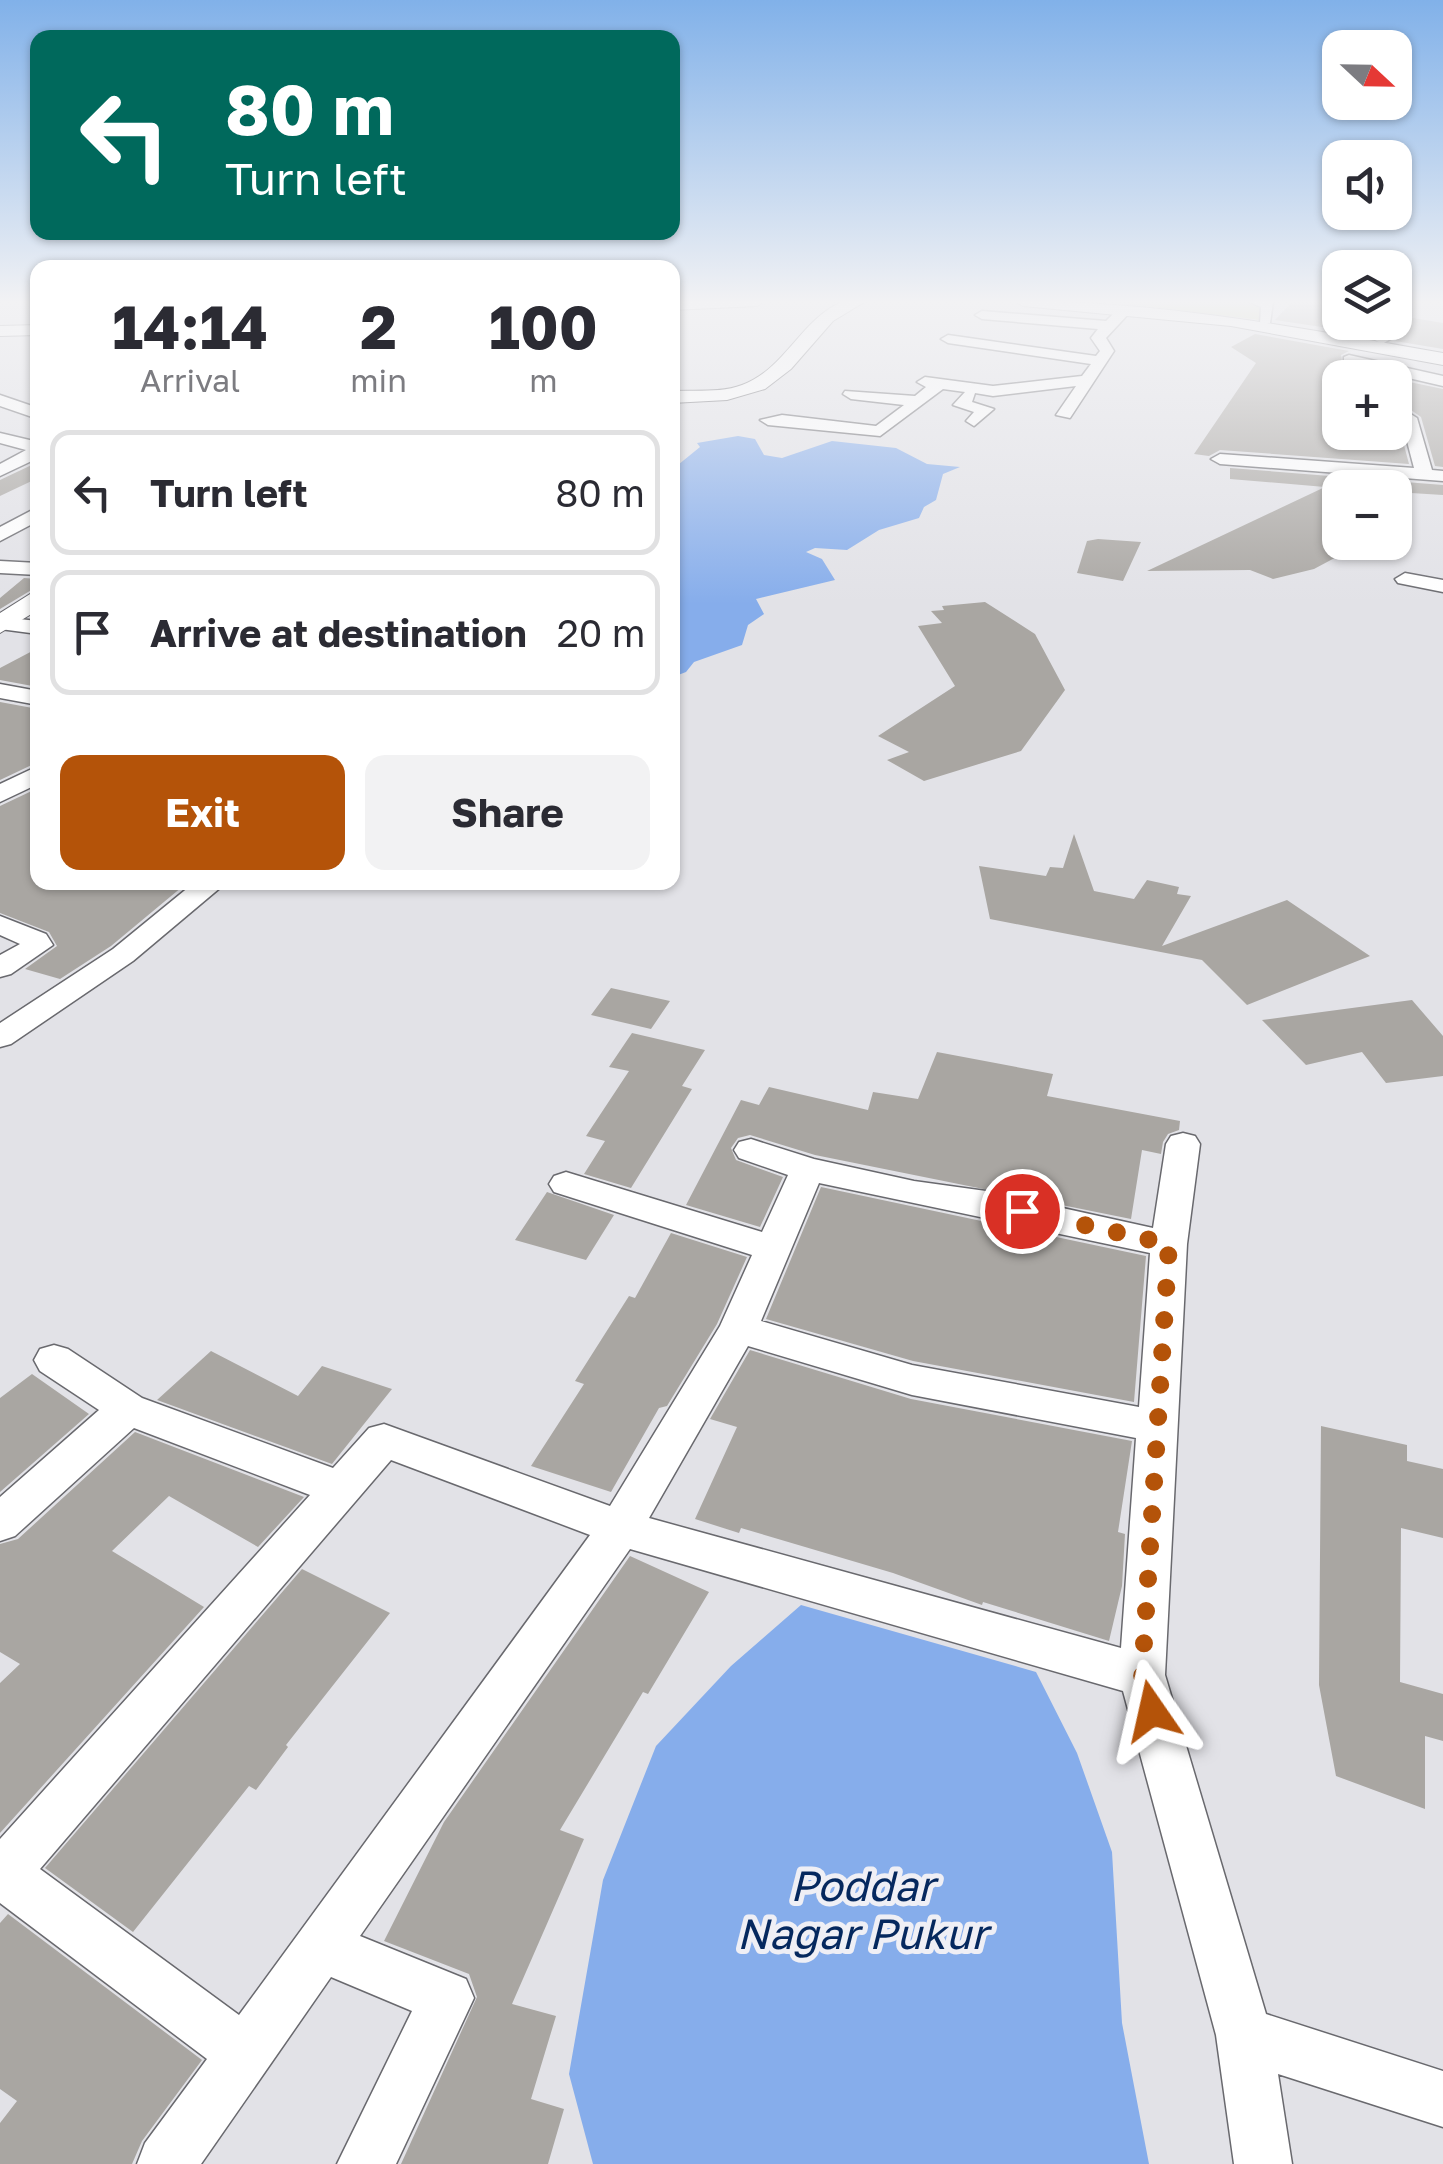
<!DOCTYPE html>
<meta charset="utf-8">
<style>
body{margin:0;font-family:"Golos Text",sans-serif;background:#f2f2f3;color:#2b2b33;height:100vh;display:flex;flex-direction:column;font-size:38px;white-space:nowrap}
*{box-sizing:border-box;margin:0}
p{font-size:32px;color:#7c7c81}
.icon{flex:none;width:55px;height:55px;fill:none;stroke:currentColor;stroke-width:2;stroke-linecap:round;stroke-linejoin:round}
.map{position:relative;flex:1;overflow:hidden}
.sheet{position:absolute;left:30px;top:260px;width:650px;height:630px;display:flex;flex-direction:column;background:#fff;border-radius:20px;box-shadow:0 2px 8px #0004}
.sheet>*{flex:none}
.top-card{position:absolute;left:30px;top:30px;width:650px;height:210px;border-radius:20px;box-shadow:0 2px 8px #0004;background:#00695c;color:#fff;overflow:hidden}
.needle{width:65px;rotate:112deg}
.controls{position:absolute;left:1322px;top:30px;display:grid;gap:20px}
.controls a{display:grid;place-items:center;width:90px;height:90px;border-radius:20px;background:#fff;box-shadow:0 2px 8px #0004;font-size:50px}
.pin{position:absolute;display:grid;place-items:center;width:85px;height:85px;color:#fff;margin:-42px;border:5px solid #fff;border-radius:50%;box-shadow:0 2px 10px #0007}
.me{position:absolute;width:110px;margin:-55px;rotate:349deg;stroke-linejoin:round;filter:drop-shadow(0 0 8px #0008)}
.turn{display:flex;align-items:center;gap:35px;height:210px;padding:0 30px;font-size:45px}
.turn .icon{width:130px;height:130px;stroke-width:2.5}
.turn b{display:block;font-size:70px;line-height:85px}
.eta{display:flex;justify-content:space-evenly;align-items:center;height:170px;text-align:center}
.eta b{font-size:60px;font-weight:700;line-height:70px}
.primary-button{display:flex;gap:20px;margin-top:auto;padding:20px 30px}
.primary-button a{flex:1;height:115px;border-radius:20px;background:#b45309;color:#fff;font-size:40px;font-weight:700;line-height:115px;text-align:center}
.primary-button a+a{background:#f2f2f3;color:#2b2b33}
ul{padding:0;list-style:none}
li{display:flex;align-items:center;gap:30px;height:125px;margin:0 20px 15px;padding:0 10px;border:5px solid #e1e1e2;border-radius:20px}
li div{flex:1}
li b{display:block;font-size:38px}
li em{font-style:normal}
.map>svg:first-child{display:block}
.green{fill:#c2cf91}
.water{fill:#86adeb}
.building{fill:#a9a6a2}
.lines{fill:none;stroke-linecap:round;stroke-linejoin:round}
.minor-casing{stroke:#69696e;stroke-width:3}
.tertiary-casing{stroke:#69696e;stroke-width:2}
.minor{fill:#fff;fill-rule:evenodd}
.tertiary{fill:#fff;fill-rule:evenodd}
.route{stroke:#b45309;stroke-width:18;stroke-dasharray:0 32.4}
.labels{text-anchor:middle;stroke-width:10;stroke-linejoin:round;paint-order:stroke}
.near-water-label{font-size:42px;font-style:italic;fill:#05285e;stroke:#efeff5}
</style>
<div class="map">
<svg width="1443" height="2164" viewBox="0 0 1443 2164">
<rect width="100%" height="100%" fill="#e2e2e7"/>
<path class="green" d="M 1249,301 L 1264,305 L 1260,320 L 1111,302 Z"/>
<path class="water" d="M 738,436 L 755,439 L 764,455 L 782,458 L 832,441 L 896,448 L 927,464 L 960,467 L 943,474 L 936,500 L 924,507 L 919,518 L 879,530 L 847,550 L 815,548 L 806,552 L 822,559 L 835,580 L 756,599 L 764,614 L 748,625 L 742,645 L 694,662 L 686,672 L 673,677 L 673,469 L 700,447 L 697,443 Z
M 801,1605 L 1036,1672 L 1077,1753 L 1112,1852 L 1122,2023 L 1149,2164 L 593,2164 L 569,2074 L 603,1880 L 656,1746 L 731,1666 Z"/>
<path class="building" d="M 1293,301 L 1322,303 L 1325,323 L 1375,335 L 1275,320 Z
M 1395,315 L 1443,323 L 1443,349 L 1395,341 L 1404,331 L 1384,322 L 1395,322 Z
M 1255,334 L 1349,351 L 1341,355 L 1343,367 L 1390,378 L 1340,378 L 1340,432 L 1395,432 L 1395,379 L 1443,389 L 1443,467 L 1435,466 L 1421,417 L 1411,410 L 1397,419 L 1409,464 L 1220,450 L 1209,456 L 1194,454 L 1256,363 L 1231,347 Z
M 38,462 L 38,478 L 0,496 L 0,480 Z
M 1230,468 L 1443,485 L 1443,495 L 1395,492 L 1395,488 L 1340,488 L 1340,525 L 1326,536 L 1357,546 L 1314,569 L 1273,579 L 1250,570 L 1147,571 L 1325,487 L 1230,479 Z
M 1098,539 L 1141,542 L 1123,581 L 1077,573 L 1087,541 Z
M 24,578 L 38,579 L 38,586 L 0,609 L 0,598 Z
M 985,602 L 1035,634 L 1065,690 L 1021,751 L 924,781 L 887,760 L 909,752 L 878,736 L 955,686 L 918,626 L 942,623 L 931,611 L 944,610 L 942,606 Z
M 38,648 L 38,687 L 0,680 L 0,668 Z
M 0,702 L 38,709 L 38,762 L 0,780 Z
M 38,788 L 38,882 L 188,882 L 111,946 L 60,979 L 25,969 L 57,946 L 49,932 L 0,913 L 0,806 Z
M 1074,834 L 1094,891 L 1134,899 L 1147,880 L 1179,887 L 1177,894 L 1191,896 L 1162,946 L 1287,900 L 1370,956 L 1247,1005 L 1202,960 L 990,919 L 979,866 L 1046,876 L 1050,867 L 1063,868 Z
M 611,988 L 670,1001 L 651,1029 L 591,1015 Z
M 1412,1000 L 1443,1036 L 1443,1076 L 1386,1083 L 1362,1052 L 1306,1065 L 1262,1020 Z
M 632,1033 L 705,1050 L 682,1086 L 692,1089 L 631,1188 L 584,1174 L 605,1141 L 586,1136 L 629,1071 L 609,1067 Z
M 937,1052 L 1053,1074 L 1047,1096 L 1180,1121 L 1179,1130 L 1168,1134 L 1163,1142 L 1161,1154 L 1142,1150 L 1131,1219 L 815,1155 L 750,1135 L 738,1138 L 731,1148 L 736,1160 L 783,1177 L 760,1227 L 686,1205 L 741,1100 L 759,1105 L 769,1087 L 868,1110 L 873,1092 L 918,1099 Z
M 821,1187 L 1146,1256 L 1134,1402 L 913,1361 L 766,1319 Z
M 547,1192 L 614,1215 L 586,1260 L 515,1240 Z
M 671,1233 L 747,1257 L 717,1324 L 667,1406 L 659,1408 L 611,1492 L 531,1466 L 584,1384 L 575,1381 L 629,1296 L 635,1298 Z
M 750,1350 L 911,1399 L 1132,1441 L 1118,1532 L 1125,1534 L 1122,1586 L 1109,1641 L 983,1602 L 982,1605 L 893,1573 L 741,1528 L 739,1533 L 695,1519 L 737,1427 L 710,1419 Z
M 211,1351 L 298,1396 L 322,1366 L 392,1389 L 332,1464 L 157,1400 Z
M 32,1374 L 89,1414 L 0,1492 L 0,1398 Z
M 1321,1426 L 1407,1445 L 1407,1461 L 1443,1469 L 1443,1538 L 1401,1528 L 1400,1682 L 1443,1694 L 1443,1741 L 1425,1736 L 1425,1809 L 1336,1776 L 1319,1685 Z
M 135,1432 L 304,1497 L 258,1547 L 169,1496 L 112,1551 L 204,1607 L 0,1833 L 0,1683 L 20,1664 L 0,1652 L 0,1544 L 18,1539 Z
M 630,1556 L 709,1592 L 648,1694 L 643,1692 L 560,1830 L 584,1839 L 512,2004 L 556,2016 L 531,2099 L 564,2109 L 548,2164 L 401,2164 L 477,1997 L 469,1974 L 384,1941 L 444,1822 Z
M 302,1569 L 390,1613 L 286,1745 L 288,1747 L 256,1790 L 249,1786 L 133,1932 L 45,1868 Z
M 8,1914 L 202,2060 L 142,2141 L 132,2164 L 0,2164 L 0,2123 L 17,2101 L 0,2089 L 0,1923 Z"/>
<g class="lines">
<defs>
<path id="minor" d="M 1248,301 L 1273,302 L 1270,323 L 1260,323 L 1261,307 Z
M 1325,301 L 1339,301 L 1343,322 L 1328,320 Z
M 1121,306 L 1133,309 L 1106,338 L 1114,351 L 1070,418 L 1056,415 L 1076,386 L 993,396 L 975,393 L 972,402 L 994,409 L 974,426 L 966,421 L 974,412 L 953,405 L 965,392 L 943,389 L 880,436 L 768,425 L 760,420 L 782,415 L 876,426 L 904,405 L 851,399 L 843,394 L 845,391 L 915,396 L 926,387 L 917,382 L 925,377 L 993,386 L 1082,376 L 1091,364 L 948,343 L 941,339 L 948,335 L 1096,356 L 1100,351 L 1091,338 L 1098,329 L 982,319 L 975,315 L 982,311 L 1106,321 Z
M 1347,322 L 1372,322 L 1401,333 L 1382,344 L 1375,340 L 1382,334 Z
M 1349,355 L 1443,376 L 1443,386 L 1344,363 L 1344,357 Z
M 0,395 L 38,408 L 38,419 L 0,406 Z
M 1409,413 L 1417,418 L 1432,470 L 1443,471 L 1443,481 L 1220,464 L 1211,459 L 1220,454 L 1414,468 L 1401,418 Z
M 0,433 L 38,442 L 38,458 L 0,476 L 0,464 L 26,450 L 0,443 Z
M 38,507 L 38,521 L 0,541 L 0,527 Z
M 0,561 L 38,563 L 38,575 L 0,573 Z
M 1405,573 L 1443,580 L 1443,592 L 1398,583 L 1395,579 Z
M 0,617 L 38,621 L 38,634 L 0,629 Z
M 0,684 L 38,691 L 38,705 L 0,698 Z
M 38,766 L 38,784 L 0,802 L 0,784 Z
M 195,882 L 227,882 L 133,961 L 11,1044 L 0,1047 L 0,1023 L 113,949 Z
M 0,916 L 46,934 L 53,945 L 11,974 L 0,977 L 0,955 L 20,944 L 0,935 Z
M 1183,1133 L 1195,1136 L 1200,1144 L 1187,1244 L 1165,1675 L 1266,2014 L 1443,2071 L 1443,2127 L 1278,2074 L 1292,2164 L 1234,2164 L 1216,2035 L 1123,1691 L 630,1549 L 360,1936 L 466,1979 L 474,1998 L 396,2164 L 337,2164 L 412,2011 L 331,1977 L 201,2164 L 137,2164 L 145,2143 L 207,2059 L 0,1903 L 0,1839 L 310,1495 L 134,1428 L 15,1536 L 0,1541 L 0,1497 L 99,1410 L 40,1371 L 34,1360 L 40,1349 L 54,1345 L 68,1349 L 142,1398 L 333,1468 L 369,1428 L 384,1424 L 610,1506 L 720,1326 L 752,1255 L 554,1192 L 549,1184 L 554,1176 L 566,1172 L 762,1232 L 788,1175 L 739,1158 L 734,1150 L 739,1142 L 751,1139 L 814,1159 L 914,1181 L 986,1191 L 1153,1228 L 1166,1144 L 1171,1136 ZM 819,1183 L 1150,1253 L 1139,1407 L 912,1365 L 761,1321 ZM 748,1346 L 912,1395 L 1136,1438 L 1121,1648 L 649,1518 ZM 391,1460 L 590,1535 L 239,2015 L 40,1869 Z"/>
<path id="tertiary" d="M 672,301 L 765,301 L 757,306 L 672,310 Z
M 844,301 L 866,301 L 833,321 L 791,369 L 765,389 L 727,400 L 672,403 L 672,391 C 695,390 721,393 742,385 C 786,369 801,318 844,301 Z
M 1015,301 C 1160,301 1301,328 1443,353 L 1443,365 L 1231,326 L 1023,306 Z
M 38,325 L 38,335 L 0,336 L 0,326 Z
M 38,589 L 38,610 L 0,633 L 0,613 Z"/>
</defs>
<use href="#minor" class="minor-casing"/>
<use href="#tertiary" class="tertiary-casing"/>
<use href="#minor" class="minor"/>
<use href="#tertiary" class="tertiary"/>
</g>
<linearGradient id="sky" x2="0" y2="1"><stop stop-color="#81b1e9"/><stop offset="0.5" stop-color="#f2f2f4"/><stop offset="1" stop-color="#f2f2f4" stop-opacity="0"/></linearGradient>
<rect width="1443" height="604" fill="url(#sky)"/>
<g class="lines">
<path class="route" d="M 1022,1211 L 1169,1244 L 1142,1675 L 1152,1711"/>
</g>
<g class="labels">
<g class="near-water-label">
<text x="862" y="1901">Poddar<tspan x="862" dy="48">Nagar Pukur</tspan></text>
</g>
</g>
</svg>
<div class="controls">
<a><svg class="needle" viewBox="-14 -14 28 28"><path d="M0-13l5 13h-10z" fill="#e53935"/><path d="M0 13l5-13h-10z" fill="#7c7c81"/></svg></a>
<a><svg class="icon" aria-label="sound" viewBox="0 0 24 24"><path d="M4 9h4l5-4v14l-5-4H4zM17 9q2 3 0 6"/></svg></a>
<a><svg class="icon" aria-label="layers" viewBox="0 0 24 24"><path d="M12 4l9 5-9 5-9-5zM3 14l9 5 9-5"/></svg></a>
<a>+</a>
<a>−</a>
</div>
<div class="pin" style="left:1022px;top:1211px;background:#d93025"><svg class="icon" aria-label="arrive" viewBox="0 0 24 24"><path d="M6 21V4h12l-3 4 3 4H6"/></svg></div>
<svg class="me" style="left:1152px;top:1711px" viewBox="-20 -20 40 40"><path d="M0-17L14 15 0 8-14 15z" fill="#b45309" stroke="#fff" stroke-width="4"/></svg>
<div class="top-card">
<div class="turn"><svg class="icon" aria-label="left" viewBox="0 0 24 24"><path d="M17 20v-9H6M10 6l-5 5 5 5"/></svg><div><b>80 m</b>Turn left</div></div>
</div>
<section class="sheet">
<div class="eta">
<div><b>14:14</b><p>Arrival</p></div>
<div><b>2</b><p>min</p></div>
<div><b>100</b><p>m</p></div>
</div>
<ul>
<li><svg class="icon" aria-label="left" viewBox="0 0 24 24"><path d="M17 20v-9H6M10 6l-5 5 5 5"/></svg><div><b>Turn left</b></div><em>80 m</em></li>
<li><svg class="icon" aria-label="arrive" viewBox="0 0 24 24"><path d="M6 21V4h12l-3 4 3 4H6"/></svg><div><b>Arrive at destination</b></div><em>20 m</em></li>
</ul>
<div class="primary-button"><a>Exit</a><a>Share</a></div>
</section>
</div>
